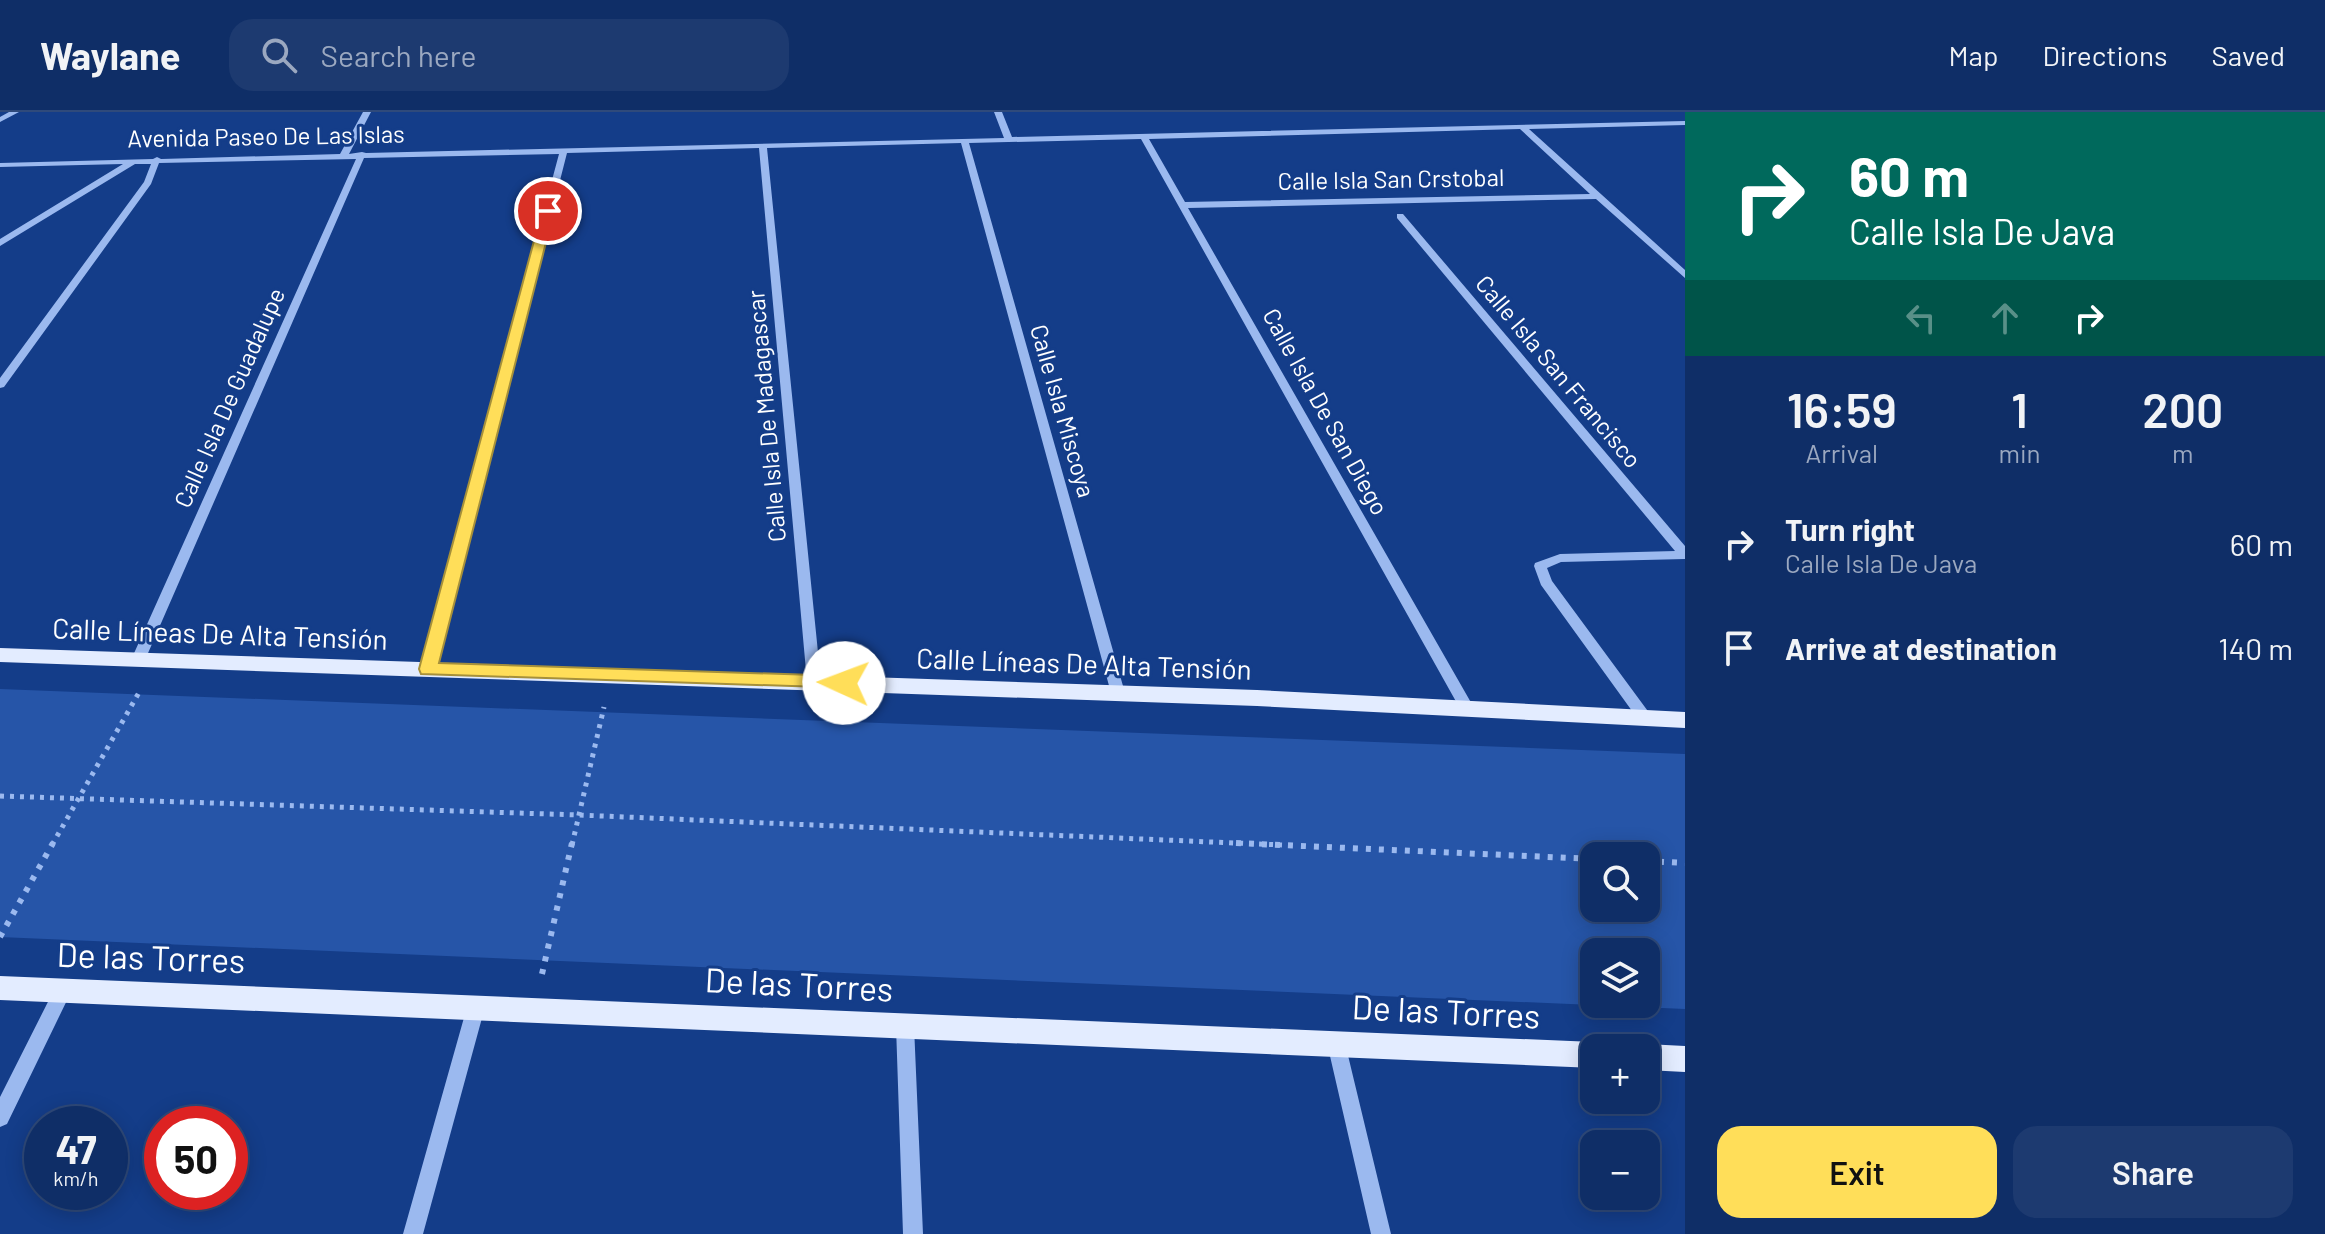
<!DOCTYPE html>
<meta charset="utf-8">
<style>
body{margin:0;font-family:Barlow,sans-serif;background:#1d3a70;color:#f1f3f6;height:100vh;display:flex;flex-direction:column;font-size:30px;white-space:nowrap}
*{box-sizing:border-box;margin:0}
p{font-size:26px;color:#9ba8c0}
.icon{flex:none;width:44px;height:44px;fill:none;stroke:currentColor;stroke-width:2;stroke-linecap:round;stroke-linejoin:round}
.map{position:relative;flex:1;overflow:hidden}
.details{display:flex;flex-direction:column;background:#0f2e67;width:640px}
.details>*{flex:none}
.guide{background:#00695c;color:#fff;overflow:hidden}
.tools{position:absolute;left:1580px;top:730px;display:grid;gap:16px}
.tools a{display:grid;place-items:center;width:80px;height:80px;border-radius:16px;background:#0f2e67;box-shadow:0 4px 20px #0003,0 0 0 2px #2f4a7b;font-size:40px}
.speed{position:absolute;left:24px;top:994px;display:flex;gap:16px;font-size:40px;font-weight:700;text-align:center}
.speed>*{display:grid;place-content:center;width:104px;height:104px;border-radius:50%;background:#0f2e67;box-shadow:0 4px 20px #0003,0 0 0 2px #2f4a7b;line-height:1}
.speed small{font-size:20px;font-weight:400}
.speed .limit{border:12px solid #d22;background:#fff;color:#111}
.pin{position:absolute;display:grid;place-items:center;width:68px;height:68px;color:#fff;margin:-34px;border:4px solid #fff;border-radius:50%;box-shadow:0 2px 8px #0007}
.me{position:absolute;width:88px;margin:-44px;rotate:272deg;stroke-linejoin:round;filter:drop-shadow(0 0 6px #0008)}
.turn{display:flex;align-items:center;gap:28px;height:168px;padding:0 32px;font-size:36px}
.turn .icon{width:104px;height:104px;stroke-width:2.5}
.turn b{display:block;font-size:56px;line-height:68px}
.lanes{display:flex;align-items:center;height:76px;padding:0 32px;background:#0003;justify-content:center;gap:40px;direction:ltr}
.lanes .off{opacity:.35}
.eta{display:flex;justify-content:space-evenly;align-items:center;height:136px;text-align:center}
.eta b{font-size:48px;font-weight:600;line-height:56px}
.primary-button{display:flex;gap:16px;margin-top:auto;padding:16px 32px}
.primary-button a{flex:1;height:92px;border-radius:24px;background:#ffde59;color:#111;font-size:32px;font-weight:600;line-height:92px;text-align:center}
.primary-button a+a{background:#1d3a70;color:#f1f3f6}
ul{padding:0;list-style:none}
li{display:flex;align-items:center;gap:24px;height:104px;padding:0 32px}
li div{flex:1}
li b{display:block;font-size:30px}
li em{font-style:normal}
header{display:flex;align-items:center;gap:48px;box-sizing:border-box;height:112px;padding:0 40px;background:#0f2e67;border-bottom:2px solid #2f4a7b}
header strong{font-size:38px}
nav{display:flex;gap:44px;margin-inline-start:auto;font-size:28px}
.search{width:560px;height:72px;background:#1d3a70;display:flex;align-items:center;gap:20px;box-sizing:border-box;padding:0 28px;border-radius:24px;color:#9ba8c0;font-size:30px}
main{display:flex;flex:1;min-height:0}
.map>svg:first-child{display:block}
.green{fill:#2655a8;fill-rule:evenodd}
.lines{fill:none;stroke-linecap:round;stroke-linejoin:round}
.path-far1{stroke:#9bb9ef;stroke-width:5;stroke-dasharray:4 6;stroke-linecap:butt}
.path{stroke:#9bb9ef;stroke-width:6;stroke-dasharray:5 8;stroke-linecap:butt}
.minor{fill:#9bb9ef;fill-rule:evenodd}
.major{fill:#e3ecff;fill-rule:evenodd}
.route{fill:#ffde59;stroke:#a6903a;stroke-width:2}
.labels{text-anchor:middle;stroke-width:6;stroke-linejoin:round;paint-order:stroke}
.far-street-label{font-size:24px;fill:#fff;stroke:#143d89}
.street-label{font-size:28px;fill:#fff;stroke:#143d89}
.near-street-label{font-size:34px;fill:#fff;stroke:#143d89}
</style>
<header>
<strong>Waylane</strong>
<div class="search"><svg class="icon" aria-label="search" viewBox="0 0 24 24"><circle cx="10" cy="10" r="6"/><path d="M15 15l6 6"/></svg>Search here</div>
<nav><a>Map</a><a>Directions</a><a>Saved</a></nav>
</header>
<main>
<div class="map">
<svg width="1685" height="1122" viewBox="0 0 1685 1122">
<rect width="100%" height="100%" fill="#143d89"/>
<path class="green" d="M 0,577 L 1685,642 L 1685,897 L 0,825 ZM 1594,744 L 1646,744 L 1646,796 L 1594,796 ZM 1594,840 L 1646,840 L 1646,892 L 1594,892 Z"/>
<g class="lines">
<path class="path-far1" d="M 0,684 L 579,703 L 1282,733
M 52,733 L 141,577
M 572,733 L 604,595"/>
<path class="path" d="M 1236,731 L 1594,747
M 1646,749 L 1685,751
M 0,825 L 53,731
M 542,862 L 572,731"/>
<path class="minor" d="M 9,0 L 19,0 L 0,10 L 0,5 Z
M 363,0 L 371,0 L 349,42 L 362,40 L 366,41 L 1004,26 L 994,0 L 1002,0 L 1012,25 L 1685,9 L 1685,13 L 1529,17 L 1685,158 L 1685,166 L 1596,87 L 1188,96 L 1473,594 L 1475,598 L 1473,602 L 1463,602 L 1141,27 L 969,31 L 1125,581 L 1123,585 L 1113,585 L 1111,581 L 961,31 L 767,36 L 821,570 L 819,574 L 809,574 L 807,570 L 759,36 L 567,41 L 435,557 L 428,562 L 421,557 L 559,42 L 364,46 L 145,548 L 138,553 L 133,552 L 131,548 L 356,47 L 159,51 L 151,72 L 4,275 L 0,276 L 0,266 L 144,70 L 151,52 L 135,52 L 0,134 L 0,127 L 123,52 L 0,55 L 0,51 L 153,47 L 157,45 L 161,47 L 340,42 ZM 1520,17 L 1590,82 L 1185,90 L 1149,27 Z
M 1397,102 L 1403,102 L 1685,434 L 1685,447 L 1561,450 L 1547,456 L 1552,469 L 1650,602 L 1652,606 L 1650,610 L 1640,610 L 1541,473 L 1534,454 L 1535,451 L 1560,442 L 1675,439 L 1397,106 Z
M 63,870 L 69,872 L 72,878 L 7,1012 L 0,1015 L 0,985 L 57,872 Z
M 476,886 L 482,889 L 485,895 L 423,1122 L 403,1122 L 467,895 L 470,889 Z
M 905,905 L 911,908 L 914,914 L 923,1122 L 903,1122 L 896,914 L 899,908 Z
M 1336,922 L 1342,925 L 1345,931 L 1391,1122 L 1371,1122 L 1327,931 L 1330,925 Z"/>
<path class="major" d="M 0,536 L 1257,578 L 1685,600 L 1685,616 L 1257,594 L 0,550 Z
M 0,864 L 1594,930 L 1604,936 L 1594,936 L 1594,956 L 0,888 Z
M 1646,932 L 1685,934 L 1685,960 L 1646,958 L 1646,936 L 1637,936 Z"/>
</g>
<path class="route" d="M 548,95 L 554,99 L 439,551 L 844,564 L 853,571 L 851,576 L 421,562 L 419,557 L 542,99 Z"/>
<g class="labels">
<g class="far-street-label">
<text transform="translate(266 25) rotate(-1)" y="8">Avenida Paseo De Las Islas</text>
<text transform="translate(1391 68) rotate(-1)" y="8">Calle Isla San Crstobal</text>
<text transform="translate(1558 260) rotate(50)" y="8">Calle Isla San Francisco</text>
<text transform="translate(230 286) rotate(-66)" y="8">Calle Isla De Guadalupe</text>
<text transform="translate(1062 299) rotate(74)" y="8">Calle Isla Miscoya</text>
<text transform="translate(1325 300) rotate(61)" y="8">Calle Isla De San Diego</text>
<text transform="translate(767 304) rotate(-95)" y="8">Calle Isla De Madagascar</text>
</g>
<g class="street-label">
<text transform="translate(220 522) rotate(2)" y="10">Calle Líneas De Alta Tensión</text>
<text transform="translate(1084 552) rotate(2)" y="10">Calle Líneas De Alta Tensión</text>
</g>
<g class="near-street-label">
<text transform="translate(151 846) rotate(2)" y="12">De las Torres</text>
<text transform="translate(799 873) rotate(3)" y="12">De las Torres</text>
<text transform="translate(1446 900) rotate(3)" y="12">De las Torres</text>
</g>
</g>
</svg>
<div class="tools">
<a><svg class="icon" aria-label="search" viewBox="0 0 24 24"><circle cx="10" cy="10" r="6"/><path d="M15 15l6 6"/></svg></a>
<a><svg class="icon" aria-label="layers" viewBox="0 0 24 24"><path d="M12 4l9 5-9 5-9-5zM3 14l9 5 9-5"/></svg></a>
<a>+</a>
<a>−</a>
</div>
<div class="speed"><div>47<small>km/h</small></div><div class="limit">50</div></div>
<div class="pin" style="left:548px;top:99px;background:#d93025"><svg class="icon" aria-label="arrive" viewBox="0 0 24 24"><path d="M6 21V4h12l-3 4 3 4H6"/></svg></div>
<svg class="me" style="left:844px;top:571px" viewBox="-20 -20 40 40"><circle r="19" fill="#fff"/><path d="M0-13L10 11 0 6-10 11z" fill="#ffde59"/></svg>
</div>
<section class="details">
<div class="guide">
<div class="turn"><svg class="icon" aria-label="right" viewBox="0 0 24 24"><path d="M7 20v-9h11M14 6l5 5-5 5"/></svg><div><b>60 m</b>Calle Isla De Java</div></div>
<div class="lanes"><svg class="icon off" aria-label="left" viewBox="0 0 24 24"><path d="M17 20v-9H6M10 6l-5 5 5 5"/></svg><svg class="icon off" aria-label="ahead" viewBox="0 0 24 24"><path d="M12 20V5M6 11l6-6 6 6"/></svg><svg class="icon" aria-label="right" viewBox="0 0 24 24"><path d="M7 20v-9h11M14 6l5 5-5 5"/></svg></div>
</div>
<div class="eta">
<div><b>16:59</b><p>Arrival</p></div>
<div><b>1</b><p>min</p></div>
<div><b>200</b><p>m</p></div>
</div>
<ul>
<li><svg class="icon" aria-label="right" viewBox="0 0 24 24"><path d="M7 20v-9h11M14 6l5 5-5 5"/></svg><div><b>Turn right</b><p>Calle Isla De Java</p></div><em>60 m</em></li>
<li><svg class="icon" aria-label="arrive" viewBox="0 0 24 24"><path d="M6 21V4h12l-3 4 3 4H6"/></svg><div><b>Arrive at destination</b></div><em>140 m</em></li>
</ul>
<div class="primary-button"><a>Exit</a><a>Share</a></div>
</section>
</main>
